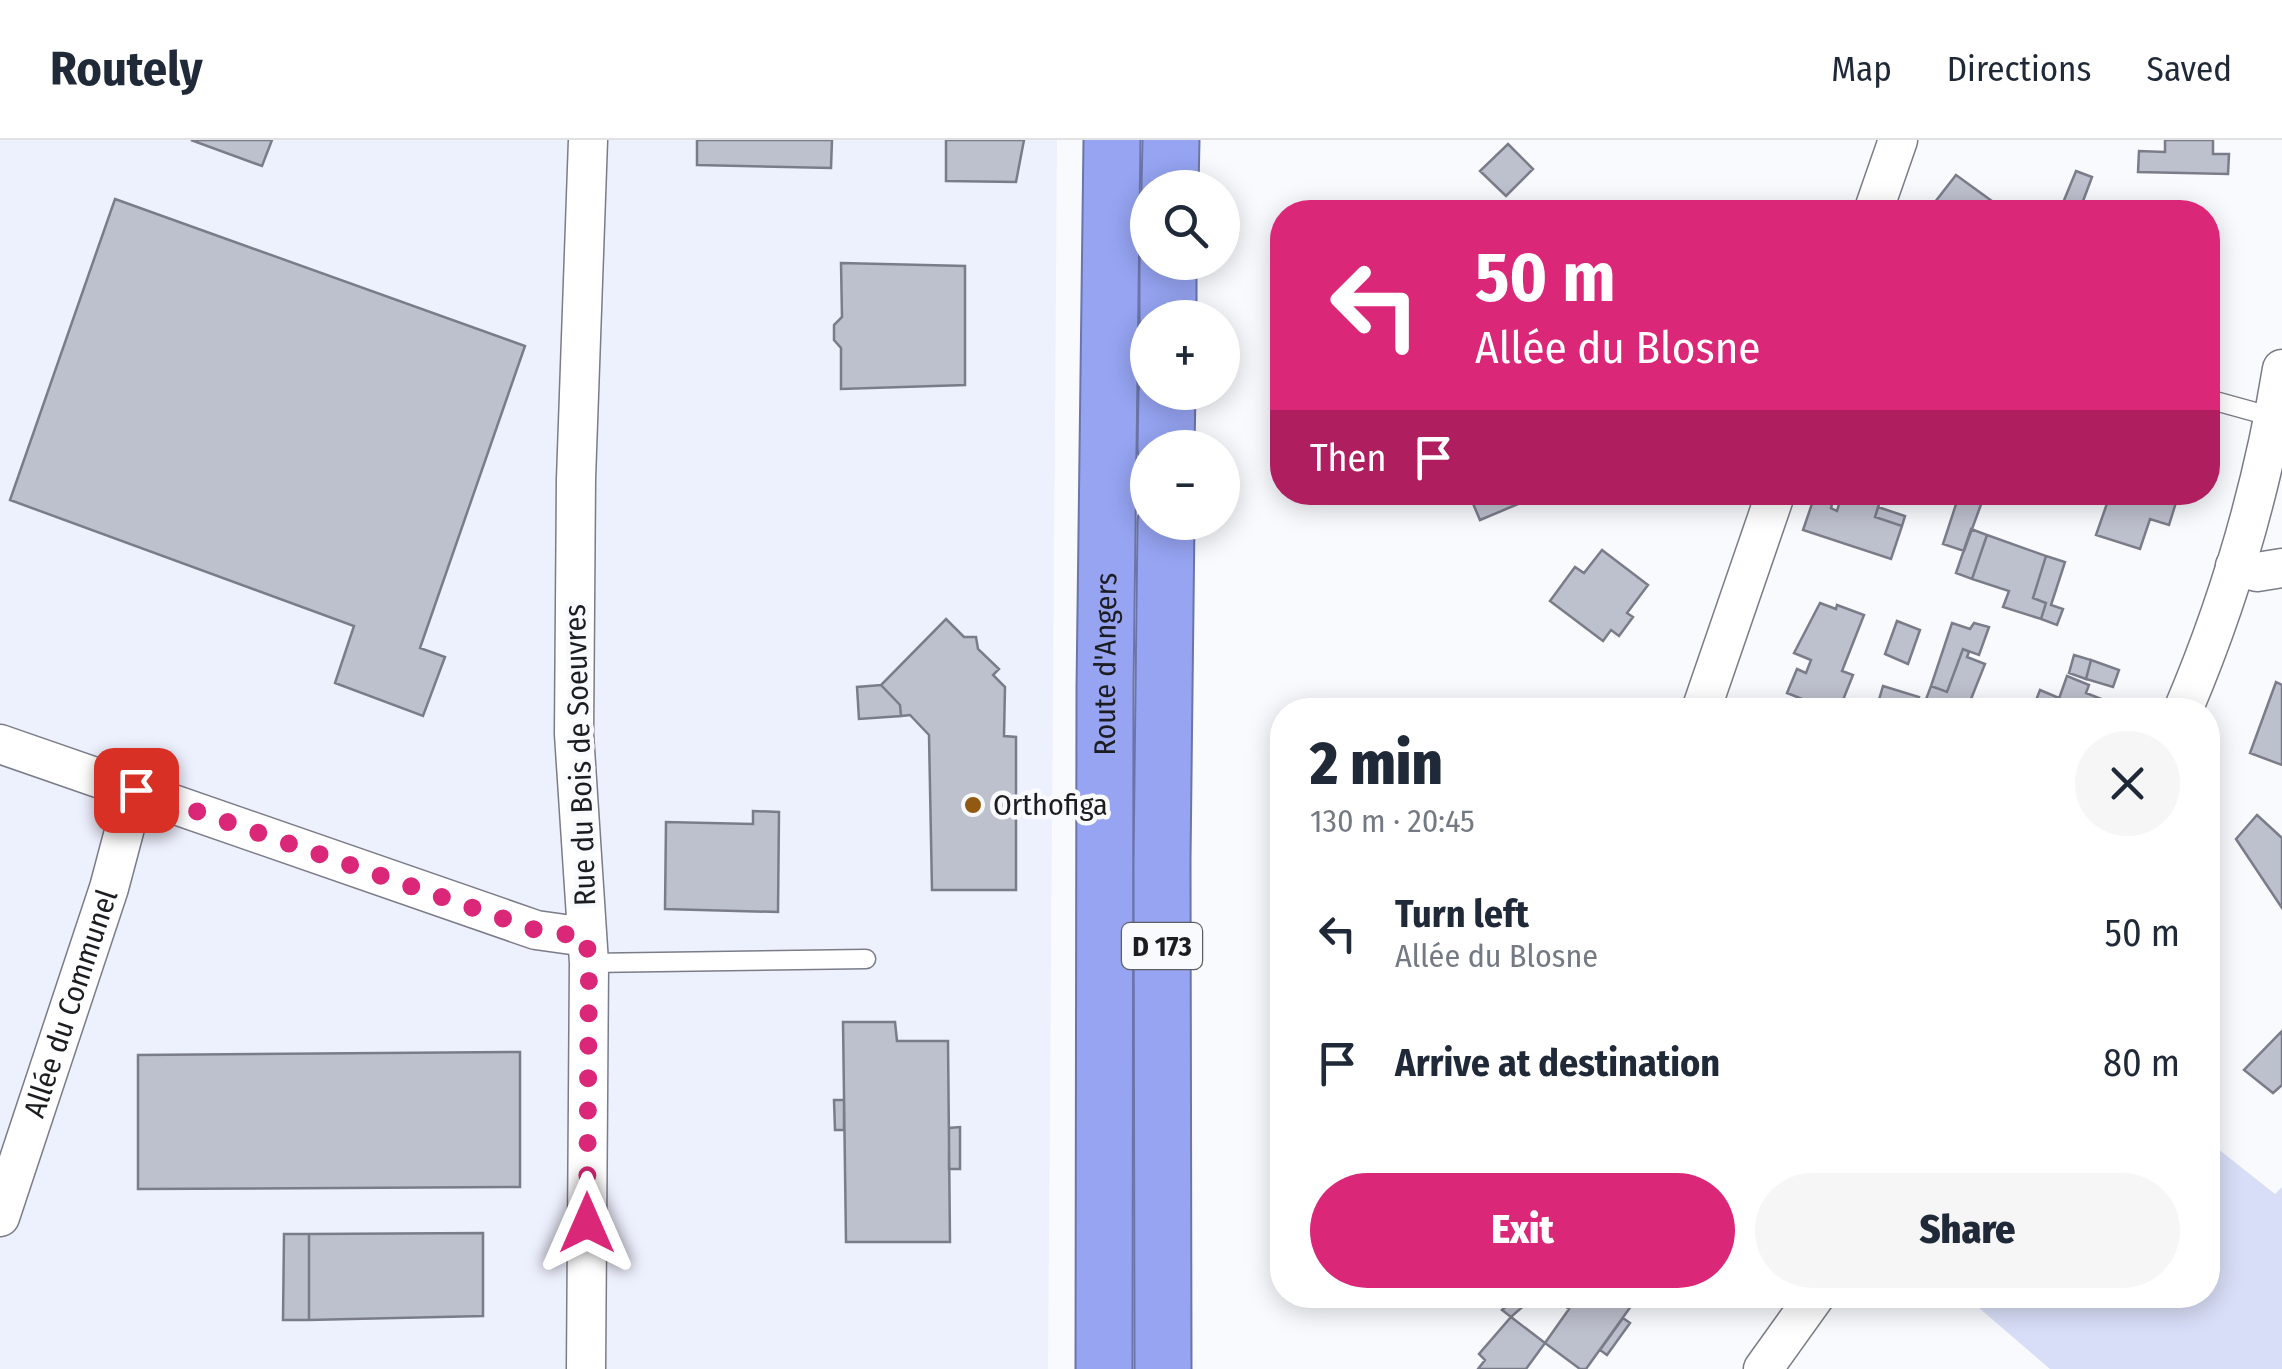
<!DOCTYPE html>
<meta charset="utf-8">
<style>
body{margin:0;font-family:"Fira Sans Condensed",sans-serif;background:#f6f6f7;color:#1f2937;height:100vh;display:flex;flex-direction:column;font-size:38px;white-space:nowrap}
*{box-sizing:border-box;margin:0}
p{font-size:32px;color:#747a83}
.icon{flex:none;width:55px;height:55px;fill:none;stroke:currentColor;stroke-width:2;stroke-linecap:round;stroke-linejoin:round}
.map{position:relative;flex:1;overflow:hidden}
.sheet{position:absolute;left:1270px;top:558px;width:950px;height:610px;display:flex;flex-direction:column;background:#fff;border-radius:40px;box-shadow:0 5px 25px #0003}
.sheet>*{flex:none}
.top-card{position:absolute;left:1270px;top:60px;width:950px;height:305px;border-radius:40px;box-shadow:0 5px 25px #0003;background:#db2777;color:#fff;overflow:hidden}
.tools{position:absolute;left:1130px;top:30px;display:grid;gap:20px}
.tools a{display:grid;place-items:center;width:110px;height:110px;border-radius:50%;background:#fff;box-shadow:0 5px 25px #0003;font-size:50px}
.pin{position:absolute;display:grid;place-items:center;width:85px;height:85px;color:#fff;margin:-42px;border-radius:20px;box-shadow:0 5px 15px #0006}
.me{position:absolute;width:110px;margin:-55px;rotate:0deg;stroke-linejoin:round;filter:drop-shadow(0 0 8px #0008)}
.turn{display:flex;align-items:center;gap:35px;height:210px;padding:0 40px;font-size:45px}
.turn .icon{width:130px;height:130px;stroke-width:2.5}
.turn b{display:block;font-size:70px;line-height:85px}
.then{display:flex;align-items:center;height:95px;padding:0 40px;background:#0003;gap:20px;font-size:38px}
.round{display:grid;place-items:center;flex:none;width:105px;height:105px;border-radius:52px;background:#f6f6f7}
.head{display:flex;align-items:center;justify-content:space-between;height:170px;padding:0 40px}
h1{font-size:60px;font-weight:800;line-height:75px}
.cta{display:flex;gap:20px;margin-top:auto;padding:20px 40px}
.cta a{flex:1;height:115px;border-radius:60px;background:#db2777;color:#fff;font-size:40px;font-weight:800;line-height:115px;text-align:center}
.cta a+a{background:#f6f6f7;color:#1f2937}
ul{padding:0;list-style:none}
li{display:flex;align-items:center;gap:30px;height:130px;padding:0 40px}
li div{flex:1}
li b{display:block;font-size:38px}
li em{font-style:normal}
header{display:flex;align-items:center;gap:60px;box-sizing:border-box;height:140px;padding:0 50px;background:#fff;border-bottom:2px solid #e0e1e3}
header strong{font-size:48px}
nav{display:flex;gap:55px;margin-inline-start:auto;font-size:35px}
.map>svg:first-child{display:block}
.built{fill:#edf0fd}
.green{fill:#d8def7}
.building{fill:#bdc0cd;stroke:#7a7d89;stroke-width:2.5}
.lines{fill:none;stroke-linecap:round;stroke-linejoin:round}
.lane-casing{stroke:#7a7c88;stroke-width:21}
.street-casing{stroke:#7a7c88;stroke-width:41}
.highway-casing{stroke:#6b75a9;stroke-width:59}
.lane{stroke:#fff;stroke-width:18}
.street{stroke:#fff;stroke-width:38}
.highway{stroke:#96a4f2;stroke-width:55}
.route{stroke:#db2777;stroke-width:18;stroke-dasharray:0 32.4}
.poi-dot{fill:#915912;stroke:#f9fafd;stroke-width:4}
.labels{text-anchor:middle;stroke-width:9;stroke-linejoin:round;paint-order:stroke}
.shield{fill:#f9fafd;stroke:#5e5f63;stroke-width:2.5}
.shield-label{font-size:28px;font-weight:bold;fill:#1c1d21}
.street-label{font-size:30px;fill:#1c1d21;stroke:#f9fafd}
.poi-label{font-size:30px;fill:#1c1d21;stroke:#f9fafd;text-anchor:start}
</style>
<header>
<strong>Routely</strong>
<nav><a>Map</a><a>Directions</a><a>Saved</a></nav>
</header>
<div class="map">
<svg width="2282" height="1229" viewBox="0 0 2282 1229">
<rect width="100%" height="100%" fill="#f9fafd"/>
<path class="built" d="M 0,0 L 1057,0 L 1048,1229 L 0,1229 Z"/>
<path class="green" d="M 2208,1001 L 2275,1054 L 2282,1047 L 2282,1229 L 2050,1229 L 1964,1155 L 2208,1155 Z"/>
<path class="building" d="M 191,0 L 272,0 L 262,26 Z
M 697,0 L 832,0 L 831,28 L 697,25 Z
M 946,0 L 1024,0 L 1016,42 L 946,41 Z
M 2165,0 L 2213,0 L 2213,14 L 2229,14 L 2228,34 L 2138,32 L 2139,11 L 2165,12 Z
M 1508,4 L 1533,29 L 1506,56 L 1480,31 Z
M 2076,31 L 2092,37 L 2079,72 L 2066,72 L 2060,70 Z
M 1956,35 L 2007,72 L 1928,71 Z
M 115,59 L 525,206 L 420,508 L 445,517 L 423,576 L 335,543 L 354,486 L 10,360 Z
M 841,123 L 965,126 L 965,245 L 841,249 L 841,208 L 834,200 L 834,185 L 842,177 Z
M 1468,352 L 1513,352 L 1518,364 L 1480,380 Z
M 1837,352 L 1883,352 L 1875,377 L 1902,386 L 1891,419 L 1803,390 L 1815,355 L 1833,361 L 1831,368 L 1837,371 L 1842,354 Z
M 1960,352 L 1983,359 L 1964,411 L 1943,404 Z
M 2111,352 L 2166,352 L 2178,356 L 2169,385 L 2150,379 L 2140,409 L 2096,395 Z
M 1878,367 L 1905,376 L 1902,386 L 1875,377 Z
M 1971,389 L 1987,395 L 1972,439 L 1956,433 Z
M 1987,395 L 2046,416 L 2033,458 L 2046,463 L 2041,479 L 2003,467 L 2009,451 L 1972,439 Z
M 1602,410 L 1648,445 L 1627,473 L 1633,477 L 1619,496 L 1611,490 L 1603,501 L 1550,461 L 1575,427 L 1584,433 Z
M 2046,416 L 2065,422 L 2051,465 L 2063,469 L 2057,485 L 2041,479 L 2046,463 L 2033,458 Z
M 1820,463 L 1836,469 L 1837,465 L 1864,475 L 1842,531 L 1853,535 L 1839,570 L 1830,570 L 1787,553 L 1797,529 L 1806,533 L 1811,520 L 1794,513 Z
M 946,479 L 964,497 L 976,497 L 978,509 L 999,529 L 993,535 L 1005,547 L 1004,596 L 1016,597 L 1016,750 L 932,750 L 929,595 L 910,575 L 901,576 L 900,565 L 881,545 Z
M 1897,481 L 1920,490 L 1908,524 L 1885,514 Z
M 1952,483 L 1970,489 L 1974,483 L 1989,487 L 1979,515 L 1963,509 L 1947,552 L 1931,546 Z
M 1963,509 L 1969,512 L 1967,517 L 1985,524 L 1971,559 L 1976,562 L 1972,570 L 1922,570 L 1931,546 L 1947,552 Z
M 2074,515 L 2091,520 L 2086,539 L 2069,533 Z
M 2091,520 L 2119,530 L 2113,547 L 2086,539 Z
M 2067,536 L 2089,545 L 2086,553 L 2109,562 L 2106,570 L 2055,570 Z
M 2276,542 L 2282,545 L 2282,625 L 2250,613 Z
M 881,545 L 900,565 L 901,576 L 859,579 L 857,547 Z
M 1883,546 L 1919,557 L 1915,570 L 1876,570 Z
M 2040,550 L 2059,558 L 2055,570 L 2023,570 L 2027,560 L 2035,563 Z
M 753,671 L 779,672 L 778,772 L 665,769 L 666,682 L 753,684 Z
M 2257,675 L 2282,698 L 2282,768 L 2236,699 Z
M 843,882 L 895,882 L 897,901 L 948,901 L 950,1102 L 846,1102 Z
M 2282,891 L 2282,945 L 2273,953 L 2244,930 Z
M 520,912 L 520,1047 L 138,1049 L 138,915 Z
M 834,960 L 844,960 L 844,990 L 835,990 Z
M 960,987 L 960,1029 L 949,1029 L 949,988 Z
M 483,1093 L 483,1176 L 309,1180 L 309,1094 Z
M 284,1094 L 309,1094 L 309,1180 L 283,1180 Z
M 1519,1155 L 1536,1155 L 1511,1177 L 1502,1170 Z
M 1555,1155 L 1625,1155 L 1634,1162 L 1586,1229 L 1580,1229 L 1545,1203 L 1569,1169 L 1553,1158 Z
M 1511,1177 L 1545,1203 L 1526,1229 L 1478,1229 L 1485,1220 L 1479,1214 Z
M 1623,1178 L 1630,1183 L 1607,1215 L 1600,1210 Z"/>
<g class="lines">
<defs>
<path id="lane" d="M 2208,259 L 2273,277
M 589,823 L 866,819"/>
<g id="street">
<path d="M 1873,72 L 1898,0"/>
<path d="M 2235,426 L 2257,432 L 2282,428"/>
<path d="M 1701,570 L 1776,352"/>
<path d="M 2183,570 C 2229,462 2263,345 2282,229"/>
<path d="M 0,604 L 536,790 L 586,797"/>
<path id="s1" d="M 0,1077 L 109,748 L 135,650"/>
<path d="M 586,1229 L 589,823 L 574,594 L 576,339 L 588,0"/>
<path d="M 1763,1229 L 1816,1155"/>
</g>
<g id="highway">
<path d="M 1170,48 L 1171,0"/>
<path d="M 1168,178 L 1168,122"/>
<path d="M 1166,308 L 1167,252"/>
<path id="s2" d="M 1104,1229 L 1105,549 L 1112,0"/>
<path d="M 1163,1229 L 1162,720 L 1166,382"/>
</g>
</defs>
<use href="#lane" class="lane-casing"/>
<use href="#street" class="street-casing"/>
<use href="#highway" class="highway-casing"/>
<use href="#lane" class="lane"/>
<use href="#street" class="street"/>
<use href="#highway" class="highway"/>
</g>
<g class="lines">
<path class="route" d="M 136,650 L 536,790 L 586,797 L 589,822 L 587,1083"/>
</g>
<circle class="poi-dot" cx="973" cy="665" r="10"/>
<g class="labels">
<rect class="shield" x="1122" y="783" width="80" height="46" rx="8"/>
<g class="shield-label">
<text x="1162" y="816">D 173</text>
</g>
<g class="street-label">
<text dy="10" stroke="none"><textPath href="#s2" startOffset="705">Route d'Angers</textPath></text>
<text transform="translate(580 615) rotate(-92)" y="10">Rue du Bois de Soeuvres</text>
<text dy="10" stroke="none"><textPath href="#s1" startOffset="225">Allée du Communel</textPath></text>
</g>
<g class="poi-label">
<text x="993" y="675">Orthofiga</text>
</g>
</g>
</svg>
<div class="tools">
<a><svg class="icon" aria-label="search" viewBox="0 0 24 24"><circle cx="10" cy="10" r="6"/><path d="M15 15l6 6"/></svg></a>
<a>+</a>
<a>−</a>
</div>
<div class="pin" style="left:136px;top:650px;background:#d93025"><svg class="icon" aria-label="arrive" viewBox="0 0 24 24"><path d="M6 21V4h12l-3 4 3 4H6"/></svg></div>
<svg class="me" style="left:587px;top:1083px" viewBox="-20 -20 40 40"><path d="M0-17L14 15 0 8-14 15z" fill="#db2777" stroke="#fff" stroke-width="4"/></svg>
<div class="top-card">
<div class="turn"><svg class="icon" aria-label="left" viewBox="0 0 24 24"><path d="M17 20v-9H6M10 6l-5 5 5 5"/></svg><div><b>50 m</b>Allée du Blosne</div></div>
<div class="then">Then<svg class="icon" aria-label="arrive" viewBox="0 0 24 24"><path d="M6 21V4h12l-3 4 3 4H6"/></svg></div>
</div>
<section class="sheet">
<div class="head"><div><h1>2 min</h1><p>130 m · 20:45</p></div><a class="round"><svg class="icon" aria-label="close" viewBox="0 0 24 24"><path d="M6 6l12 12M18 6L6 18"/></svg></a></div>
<ul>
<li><svg class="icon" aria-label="left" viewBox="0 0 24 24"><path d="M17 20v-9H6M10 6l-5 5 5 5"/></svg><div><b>Turn left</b><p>Allée du Blosne</p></div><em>50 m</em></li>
<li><svg class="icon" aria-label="arrive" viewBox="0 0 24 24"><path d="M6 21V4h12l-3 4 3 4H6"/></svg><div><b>Arrive at destination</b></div><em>80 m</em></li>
</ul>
<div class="cta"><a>Exit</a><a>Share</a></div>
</section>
</div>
